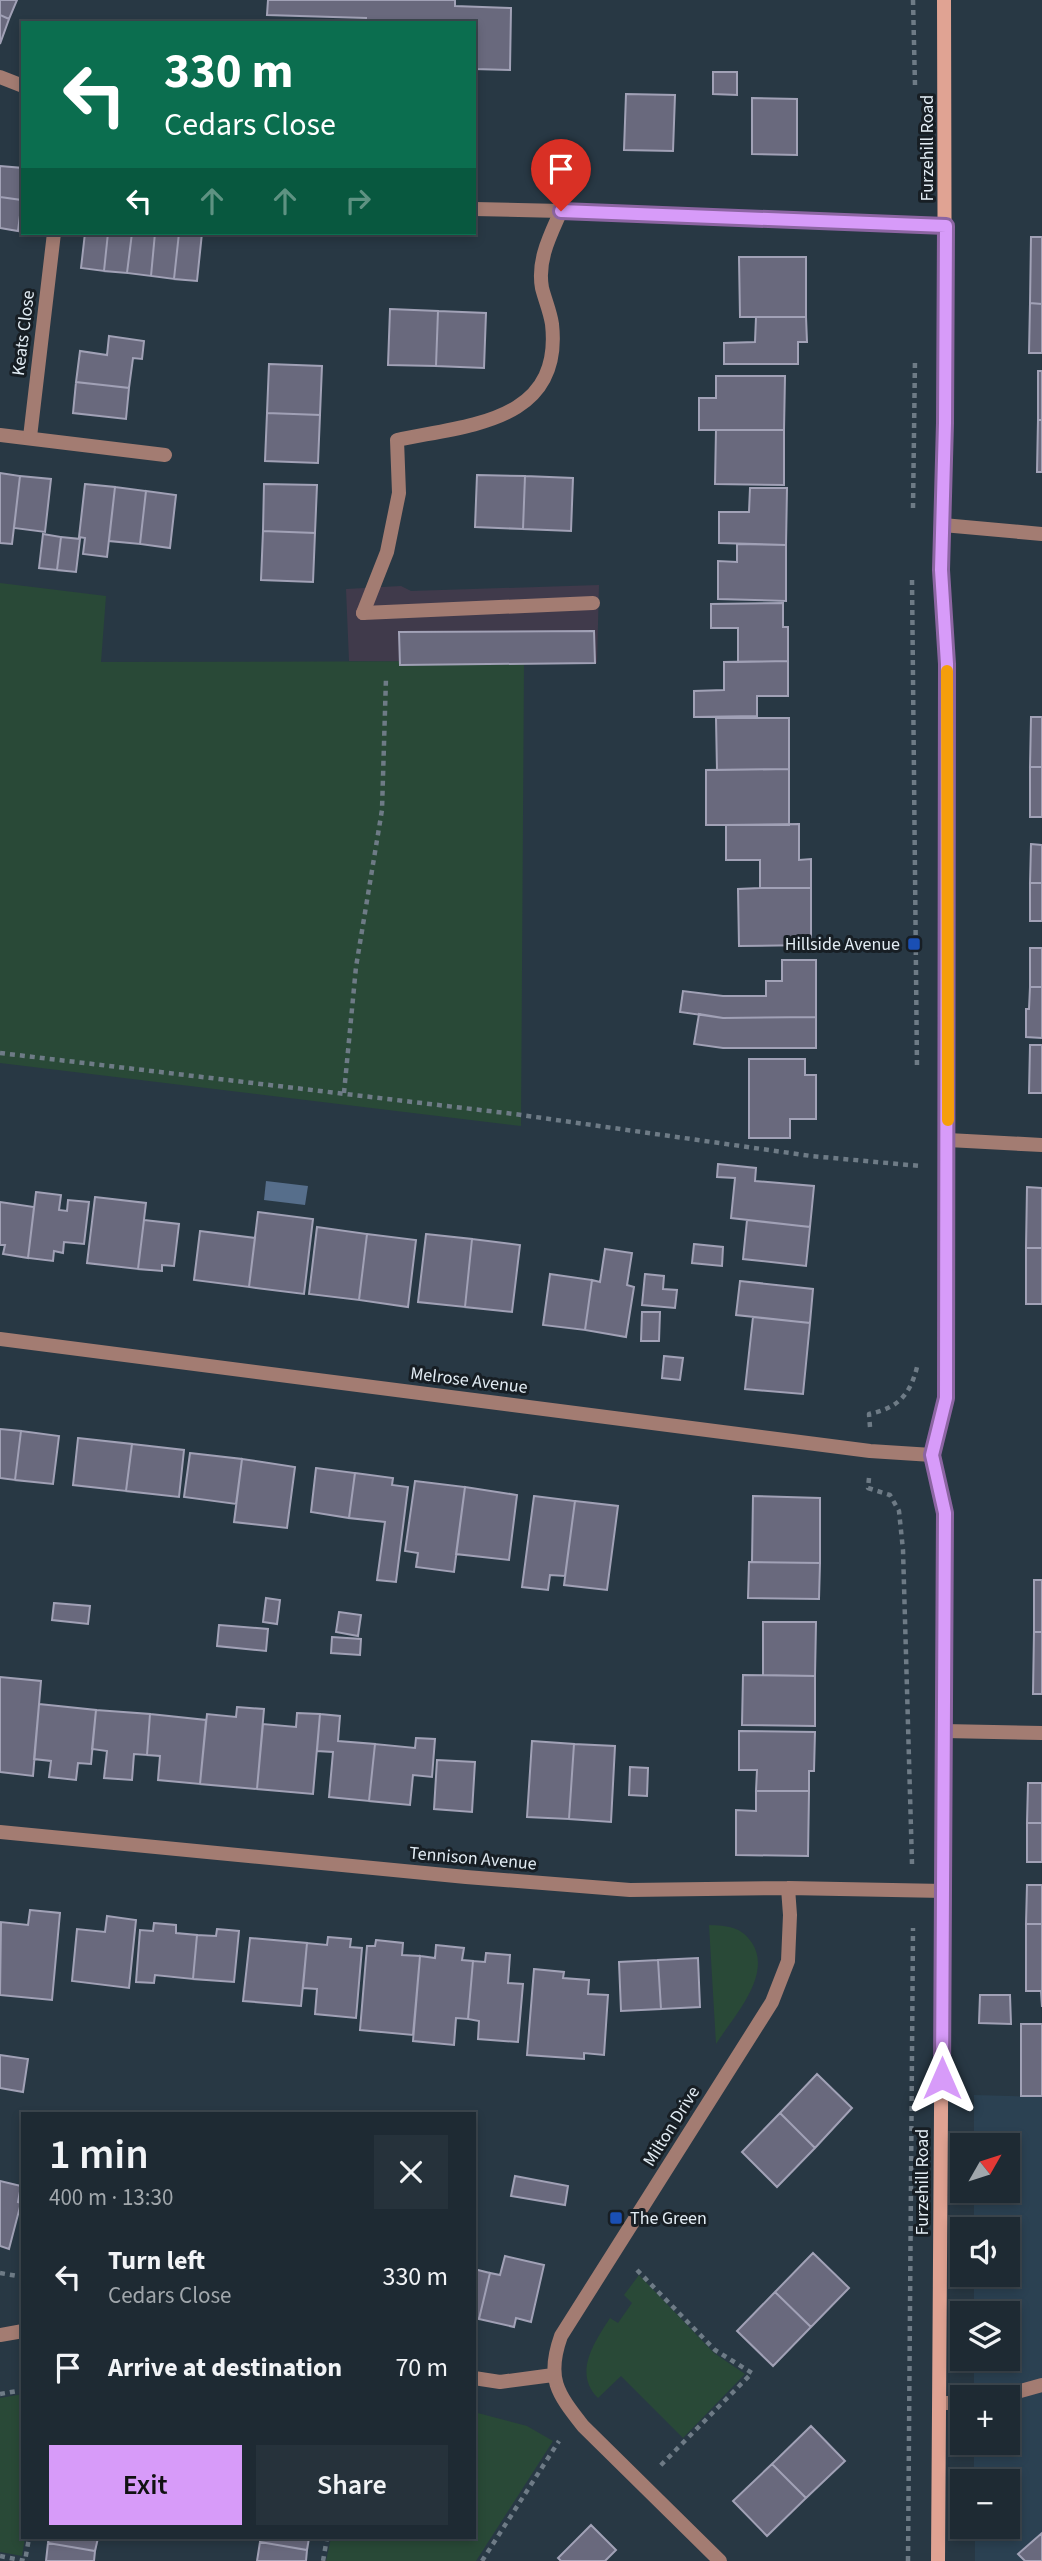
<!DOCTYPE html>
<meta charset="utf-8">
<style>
body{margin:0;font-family:"Source Sans 3",sans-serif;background:#26323b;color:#f1f3f6;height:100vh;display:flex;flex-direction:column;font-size:26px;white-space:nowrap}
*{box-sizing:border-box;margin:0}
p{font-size:23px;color:#a1a7ac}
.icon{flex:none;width:38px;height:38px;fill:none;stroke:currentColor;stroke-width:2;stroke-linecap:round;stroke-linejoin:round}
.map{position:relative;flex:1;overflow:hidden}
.panel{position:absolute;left:21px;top:2112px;width:455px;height:427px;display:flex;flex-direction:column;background:#1e2a33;border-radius:0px;box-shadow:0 4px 10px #0003,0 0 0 2px #3c464e}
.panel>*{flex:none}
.banner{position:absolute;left:21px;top:21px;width:455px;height:214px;border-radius:0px;box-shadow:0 4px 10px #0003,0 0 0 2px #3c464e;background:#0b6e4f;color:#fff;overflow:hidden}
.needle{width:46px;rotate:51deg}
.buttons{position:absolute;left:950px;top:2133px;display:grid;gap:14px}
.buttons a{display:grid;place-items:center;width:70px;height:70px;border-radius:0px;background:#1e2a33;box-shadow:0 4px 10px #0003,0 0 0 2px #3c464e;font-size:35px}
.pin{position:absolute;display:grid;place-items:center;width:60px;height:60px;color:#fff;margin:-72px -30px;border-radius:50% 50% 50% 0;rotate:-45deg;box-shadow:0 0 7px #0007}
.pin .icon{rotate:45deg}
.me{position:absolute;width:77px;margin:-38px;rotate:0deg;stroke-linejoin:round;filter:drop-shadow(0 0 5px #0008)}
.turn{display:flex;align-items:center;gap:24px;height:147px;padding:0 28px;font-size:32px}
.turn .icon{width:91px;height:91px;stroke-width:2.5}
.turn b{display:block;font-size:49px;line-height:60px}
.lanes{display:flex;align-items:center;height:66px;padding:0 28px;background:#0003;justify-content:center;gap:35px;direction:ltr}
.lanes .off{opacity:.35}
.round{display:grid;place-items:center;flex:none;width:74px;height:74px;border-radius:0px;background:#26323b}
.head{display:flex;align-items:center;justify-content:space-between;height:119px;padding:0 28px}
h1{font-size:42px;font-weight:600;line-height:52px}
.cta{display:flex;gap:14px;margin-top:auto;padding:14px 28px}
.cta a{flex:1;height:80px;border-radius:0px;background:#d79bf9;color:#111;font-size:28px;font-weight:600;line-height:80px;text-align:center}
.cta a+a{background:#26323b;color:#f1f3f6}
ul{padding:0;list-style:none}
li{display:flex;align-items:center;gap:21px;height:91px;padding:0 28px}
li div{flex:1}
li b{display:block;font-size:26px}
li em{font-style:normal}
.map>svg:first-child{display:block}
.industrial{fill:#403a4b}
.built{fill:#2b4152}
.green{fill:#294937}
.water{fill:#566e8b}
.building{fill:#69697d;stroke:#a1a1b6;stroke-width:2}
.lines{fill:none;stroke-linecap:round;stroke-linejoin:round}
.path{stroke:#6e7b86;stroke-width:4.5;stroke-dasharray:5 5;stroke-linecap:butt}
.lane{stroke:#a37c72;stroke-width:14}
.street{stroke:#a37c72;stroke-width:14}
.secondary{stroke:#e0a393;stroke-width:14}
.route-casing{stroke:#8c65a2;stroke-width:18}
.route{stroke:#d79bf9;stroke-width:12}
.slow{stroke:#f59e0b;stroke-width:12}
.transit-dot{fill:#1a4fb4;stroke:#171e24;stroke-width:2.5}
.labels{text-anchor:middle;stroke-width:6;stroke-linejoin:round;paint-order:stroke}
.street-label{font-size:18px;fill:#e2ecf4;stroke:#171e24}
.poi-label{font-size:18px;fill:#e2ecf4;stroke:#171e24;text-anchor:end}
</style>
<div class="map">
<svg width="1042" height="2561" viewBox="0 0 1042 2561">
<rect width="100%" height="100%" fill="#283844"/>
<path class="industrial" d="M 599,585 L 597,663 L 349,661 L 346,589 L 401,586 L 411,591 Z"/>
<path class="built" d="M 974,2095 L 1042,2097 L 1042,2561 L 975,2561 L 975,2527 L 1008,2527 L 1008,2482 L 974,2481 L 974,2443 L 1008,2443 L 1008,2398 L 974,2397 L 974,2359 L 1008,2359 L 1008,2314 L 974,2313 L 974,2275 L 1008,2275 L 1008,2230 L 974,2229 L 974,2191 L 1008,2191 L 1008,2146 L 974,2145 Z"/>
<path class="green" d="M 0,583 L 106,596 L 101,662 L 524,661 L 521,1126 L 0,1063 Z
M 709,1925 C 727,1926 741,1926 752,1943 C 773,1975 733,2017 716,2044 Z
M 639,2275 L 714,2353 L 745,2374 L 683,2438 L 621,2376 L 598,2398 C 573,2373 594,2343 610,2318 L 618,2323 L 632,2303 L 624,2295 Z
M 23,2394 L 23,2538 L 25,2538 L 22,2556 L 0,2552 L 0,2398 Z
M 474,2412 L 527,2426 L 553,2441 L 476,2561 L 326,2561 L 331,2538 L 474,2538 Z"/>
<path class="water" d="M 266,1181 L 308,1186 L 305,1205 L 264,1200 Z"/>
<path class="building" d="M 0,0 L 17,0 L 9,19 L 0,15 Z
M 268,0 L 455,0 L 455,6 L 511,8 L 510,70 L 474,69 L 474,23 L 366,23 L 366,18 L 267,15 Z
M 0,15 L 9,19 L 0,44 Z
M 713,72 L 737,72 L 737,95 L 713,94 Z
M 626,94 L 675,95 L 673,151 L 624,150 Z
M 752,98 L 797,99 L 797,155 L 752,154 Z
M 0,166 L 23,168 L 22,200 L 0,197 Z
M 0,197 L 22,200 L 18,231 L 0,228 Z
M 85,233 L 108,233 L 104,271 L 81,268 Z
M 108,233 L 132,233 L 127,273 L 104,271 Z
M 132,233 L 155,233 L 151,276 L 127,273 Z
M 155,233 L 179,233 L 174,279 L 151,276 Z
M 179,233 L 202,233 L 197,281 L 174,279 Z
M 1031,237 L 1042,237 L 1042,304 L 1030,303 Z
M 739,257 L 806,257 L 806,317 L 740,317 Z
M 1030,303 L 1042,304 L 1042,353 L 1029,353 Z
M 390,309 L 438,311 L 436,366 L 388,365 Z
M 438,311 L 486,313 L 484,368 L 436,366 Z
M 756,317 L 806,317 L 807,342 L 798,342 L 798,364 L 724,364 L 724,343 L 755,342 Z
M 109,336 L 144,341 L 142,359 L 133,358 L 129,388 L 76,382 L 80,351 L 107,355 Z
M 269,364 L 322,366 L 320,415 L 267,413 Z
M 1038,371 L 1042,371 L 1042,420 L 1038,420 Z
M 716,376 L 785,376 L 784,430 L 699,430 L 699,398 L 716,398 Z
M 76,382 L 129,388 L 126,419 L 73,413 Z
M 267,413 L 320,415 L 318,463 L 265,461 Z
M 1038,420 L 1042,420 L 1042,472 L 1037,472 Z
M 716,430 L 784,430 L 784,485 L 715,484 Z
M 0,473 L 20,476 L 12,544 L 0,543 Z
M 477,475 L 525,476 L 523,529 L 475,527 Z
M 20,476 L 51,479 L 45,532 L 14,528 Z
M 525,476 L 573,478 L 571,531 L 523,529 Z
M 85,484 L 115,487 L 107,557 L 83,554 L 85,538 L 79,537 Z
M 264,484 L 317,485 L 315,533 L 263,531 Z
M 115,487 L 146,491 L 140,544 L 109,541 Z
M 750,488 L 787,488 L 786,545 L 719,543 L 719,512 L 749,512 Z
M 146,491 L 176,495 L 170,548 L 140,544 Z
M 263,531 L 315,533 L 313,582 L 261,580 Z
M 43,534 L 61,537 L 57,570 L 39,568 Z
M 61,537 L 80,539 L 76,572 L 57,570 Z
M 737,544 L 786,545 L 786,601 L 718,599 L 718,561 L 737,562 Z
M 783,603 L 783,627 L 788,627 L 788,661 L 738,662 L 738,628 L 711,628 L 711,604 Z
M 594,631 L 595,663 L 400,665 L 399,632 Z
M 788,661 L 788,696 L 757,696 L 757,716 L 694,717 L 694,691 L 724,690 L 724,662 Z
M 1031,717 L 1042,717 L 1042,767 L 1030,767 Z
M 716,718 L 789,718 L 789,769 L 717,770 Z
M 1030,767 L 1042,767 L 1042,817 L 1030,817 Z
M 789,769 L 789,825 L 706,825 L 706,770 Z
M 799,824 L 799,860 L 811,859 L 811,888 L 760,888 L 760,860 L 726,860 L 726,825 Z
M 1031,844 L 1042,845 L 1042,883 L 1030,883 Z
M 1030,883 L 1042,883 L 1042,921 L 1030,921 Z
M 760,888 L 811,888 L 811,945 L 739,946 L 738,889 Z
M 1030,948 L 1042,948 L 1042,987 L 1030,987 Z
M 782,960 L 816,960 L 816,1017 L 723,1018 L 680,1012 L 683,991 L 723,996 L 766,996 L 766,981 L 782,981 Z
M 1030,987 L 1042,987 L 1042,1038 L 1026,1037 L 1026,1009 L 1029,1009 Z
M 699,1014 L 723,1018 L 816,1017 L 816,1048 L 723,1048 L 694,1044 Z
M 1030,1045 L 1042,1045 L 1042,1093 L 1029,1093 Z
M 749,1059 L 805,1059 L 805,1075 L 816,1075 L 816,1119 L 790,1119 L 790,1138 L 749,1138 Z
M 718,1164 L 756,1168 L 755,1181 L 814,1186 L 810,1227 L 731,1218 L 735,1178 L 717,1177 Z
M 1027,1187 L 1042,1188 L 1042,1248 L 1026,1248 Z
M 36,1192 L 61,1195 L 59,1210 L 67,1211 L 68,1200 L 89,1202 L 84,1244 L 64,1242 L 63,1253 L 54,1251 L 53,1261 L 28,1258 Z
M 95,1197 L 146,1203 L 138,1269 L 87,1263 Z
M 0,1202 L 34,1207 L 28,1258 L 3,1254 L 5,1245 L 0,1245 Z
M 258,1212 L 313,1219 L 304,1294 L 249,1287 Z
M 144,1220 L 179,1224 L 174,1266 L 162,1265 L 162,1271 L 138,1269 Z
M 747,1220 L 810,1227 L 806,1266 L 743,1259 Z
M 317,1227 L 367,1234 L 359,1300 L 309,1294 Z
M 200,1231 L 255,1238 L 249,1287 L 194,1280 Z
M 367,1234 L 416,1240 L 408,1307 L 359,1300 Z
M 426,1234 L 472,1239 L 465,1307 L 418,1302 Z
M 472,1239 L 520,1245 L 512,1312 L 465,1307 Z
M 694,1244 L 723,1247 L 722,1266 L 692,1263 Z
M 1026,1248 L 1042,1248 L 1042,1304 L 1026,1304 Z
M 605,1249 L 632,1253 L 627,1285 L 634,1287 L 626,1337 L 585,1330 L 592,1280 L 600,1282 Z
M 550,1274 L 592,1280 L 585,1330 L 543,1325 Z
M 645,1274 L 664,1276 L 663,1289 L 677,1290 L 675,1308 L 642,1305 Z
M 740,1281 L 813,1289 L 810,1323 L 736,1315 Z
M 642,1312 L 660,1312 L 659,1341 L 641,1341 Z
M 753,1317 L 810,1323 L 803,1394 L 745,1389 Z
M 664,1356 L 683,1358 L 680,1380 L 662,1378 Z
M 0,1429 L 21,1431 L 15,1480 L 0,1478 Z
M 21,1431 L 59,1436 L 53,1484 L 15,1480 Z
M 78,1438 L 132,1444 L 126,1491 L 73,1485 Z
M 132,1444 L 184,1450 L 179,1497 L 126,1491 Z
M 190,1453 L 242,1459 L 236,1504 L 184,1497 Z
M 242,1459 L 295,1467 L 287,1528 L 234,1522 Z
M 316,1468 L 355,1473 L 349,1518 L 311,1512 Z
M 355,1473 L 393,1478 L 392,1485 L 408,1487 L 396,1582 L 377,1580 L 385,1522 L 349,1518 Z
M 415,1481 L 465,1487 L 454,1572 L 416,1567 L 418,1553 L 405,1551 Z
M 465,1487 L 517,1495 L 509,1560 L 456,1554 Z
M 534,1496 L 575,1501 L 565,1576 L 550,1575 L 548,1590 L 522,1587 Z
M 753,1496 L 820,1498 L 820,1563 L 752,1562 Z
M 575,1501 L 618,1506 L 607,1590 L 564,1585 Z
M 749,1562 L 820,1563 L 819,1599 L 748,1598 Z
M 1034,1580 L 1042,1580 L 1042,1632 L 1034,1632 Z
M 266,1598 L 280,1600 L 277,1624 L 263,1622 Z
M 54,1603 L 90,1606 L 88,1624 L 52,1620 Z
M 339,1612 L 361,1615 L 358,1636 L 336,1632 Z
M 763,1622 L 816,1622 L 815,1676 L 763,1675 Z
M 219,1625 L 268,1629 L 266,1651 L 217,1646 Z
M 1034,1632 L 1042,1632 L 1042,1694 L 1033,1694 Z
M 332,1637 L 361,1639 L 360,1655 L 331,1653 Z
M 743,1675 L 815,1676 L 815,1726 L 742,1725 Z
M 0,1677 L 41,1681 L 33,1776 L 0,1772 Z
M 39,1704 L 96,1710 L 91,1764 L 78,1763 L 76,1780 L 49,1777 L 51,1761 L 34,1759 Z
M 237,1707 L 264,1709 L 257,1789 L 200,1784 L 207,1714 L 236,1717 Z
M 96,1710 L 150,1714 L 147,1755 L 134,1754 L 132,1780 L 104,1778 L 107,1751 L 92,1749 Z
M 297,1713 L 320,1714 L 313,1794 L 257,1789 L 263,1724 L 296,1727 Z
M 150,1714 L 206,1720 L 200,1784 L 158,1780 L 160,1756 L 147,1755 Z
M 320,1714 L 340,1716 L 338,1741 L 375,1744 L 369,1801 L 329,1797 L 333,1752 L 317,1751 Z
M 739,1731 L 815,1732 L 814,1771 L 809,1771 L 809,1791 L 756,1791 L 757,1770 L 739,1770 Z
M 416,1738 L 435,1739 L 432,1777 L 413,1775 L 410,1805 L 369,1801 L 375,1744 L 415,1748 Z
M 532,1741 L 574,1744 L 569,1819 L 527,1817 Z
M 574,1744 L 615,1746 L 611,1822 L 569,1819 Z
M 437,1760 L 475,1762 L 472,1812 L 434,1809 Z
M 630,1767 L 648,1768 L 647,1796 L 629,1795 Z
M 1028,1783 L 1042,1783 L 1042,1823 L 1027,1823 Z
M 756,1791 L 809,1791 L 808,1856 L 736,1855 L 736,1810 L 756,1811 Z
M 1027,1823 L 1042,1823 L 1042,1862 L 1027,1862 Z
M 1027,1885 L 1042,1885 L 1042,1924 L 1026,1924 Z
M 30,1910 L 60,1913 L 52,2000 L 0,1995 L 1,1922 L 28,1925 Z
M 107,1916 L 136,1920 L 129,1988 L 72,1981 L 77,1929 L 105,1932 Z
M 154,1923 L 176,1925 L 176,1933 L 197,1935 L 193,1979 L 155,1975 L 154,1983 L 136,1982 L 140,1930 L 153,1931 Z
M 1026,1924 L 1042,1924 L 1042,2007 L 1041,1991 L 1026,1991 Z
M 217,1929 L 239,1931 L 234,1982 L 193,1979 L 197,1935 L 216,1936 Z
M 328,1937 L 351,1939 L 350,1947 L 362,1948 L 356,2018 L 315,2014 L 317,1989 L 303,1988 L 307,1943 L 327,1945 Z
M 250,1938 L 307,1943 L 301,2006 L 243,2001 Z
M 376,1940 L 403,1943 L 402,1955 L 420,1956 L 413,2035 L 360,2030 L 367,1946 L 375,1946 Z
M 436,1945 L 464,1948 L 462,1960 L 473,1961 L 468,2019 L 456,2018 L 454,2045 L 413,2041 L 420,1956 L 435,1958 Z
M 486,1953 L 510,1955 L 508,1983 L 523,1984 L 518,2042 L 478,2039 L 479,2021 L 468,2019 L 473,1961 L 485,1962 Z
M 698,1958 L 700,2007 L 661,2009 L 658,1960 Z
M 658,1960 L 661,2009 L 621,2011 L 619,1962 Z
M 534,1969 L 564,1972 L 563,1978 L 589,1980 L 588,1994 L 608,1995 L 604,2055 L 584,2053 L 584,2059 L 527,2055 Z
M 980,1995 L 1010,1995 L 1011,2024 L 979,2023 Z
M 1021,2024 L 1042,2024 L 1042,2096 L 1021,2096 Z
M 0,2055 L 28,2059 L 23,2092 L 0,2088 Z
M 817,2074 L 852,2108 L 815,2148 L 780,2113 Z
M 780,2113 L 815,2148 L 777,2187 L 742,2152 Z
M 515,2176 L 568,2186 L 565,2205 L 511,2196 Z
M 0,2181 L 21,2186 L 18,2202 L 21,2203 L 9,2249 L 0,2246 Z
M 813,2253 L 849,2288 L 811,2327 L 775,2292 Z
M 505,2256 L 544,2265 L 531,2322 L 516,2318 L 514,2327 L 479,2319 L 490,2273 L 500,2275 Z
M 474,2269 L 490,2273 L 479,2319 L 474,2318 Z
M 775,2292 L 811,2327 L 773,2366 L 737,2331 Z
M 811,2426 L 845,2461 L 806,2498 L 772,2464 Z
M 772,2464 L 806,2498 L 767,2536 L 733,2501 Z
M 591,2525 L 616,2550 L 605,2561 L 561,2561 L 558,2558 Z
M 1042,2533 L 1042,2561 L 1025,2561 L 1018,2554 Z
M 49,2538 L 98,2538 L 95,2551 L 48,2543 Z
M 261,2538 L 309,2538 L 307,2550 L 260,2542 Z
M 260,2542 L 307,2550 L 306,2561 L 257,2561 Z
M 48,2543 L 95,2551 L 94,2561 L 46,2561 Z"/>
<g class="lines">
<path class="path" d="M 913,0 L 915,85
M 913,508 L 915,359
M 912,580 L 917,1068
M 0,1053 L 514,1114 L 811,1156 L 920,1166
M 344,1093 L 356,967 L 382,810 L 386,678
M 870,1427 L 869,1414 C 899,1408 911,1394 918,1363
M 869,1478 L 868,1488 L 890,1495 L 899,1511 L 903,1550 L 912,1864
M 637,2270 L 715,2350 L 752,2373 L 660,2466
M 0,2273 L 23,2277
M 0,2394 L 23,2390
M 0,2556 L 25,2561 L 29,2538
M 323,2561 L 327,2538
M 482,2561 L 559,2441
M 908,2561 L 913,1928"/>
<path class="lane" d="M 474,209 L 561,211
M 0,435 L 165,455
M 363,613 L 593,603
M 996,2398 L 1042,2385
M 940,2403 L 962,2403"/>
<path class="street" d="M 0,77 L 23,86
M 30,437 L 54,233
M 943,525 L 1042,534
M 363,613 L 387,552 L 399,493 L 397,440 C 467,425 563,423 552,324 C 550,311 545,300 542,288 C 537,260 550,236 561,211 L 946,226
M 948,1140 L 1042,1145
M 0,1339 L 870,1451 L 932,1455
M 944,1731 L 1042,1733
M 0,1832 L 466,1877 L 630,1890 L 788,1888 L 944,1891
M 0,2335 L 23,2331
M 474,2378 L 500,2382 L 553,2375
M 720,2561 L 583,2426 C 557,2393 546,2378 561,2336 L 772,2002 L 788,1961 L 790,1915 L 788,1888"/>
<path class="secondary" d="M 938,2561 L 945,1513 L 932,1455 L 946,1398 L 947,664 L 941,571 L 945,423 L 944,0"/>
</g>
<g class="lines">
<defs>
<path id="route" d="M 561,211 L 946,226 L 945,423 L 941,570 L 947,664 L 946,1398 L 932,1455 L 945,1513 L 942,2078"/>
</defs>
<use href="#route" class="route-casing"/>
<use href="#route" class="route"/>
<path class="slow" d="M 947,671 L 948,1120"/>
</g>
<g class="transit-dot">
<rect x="907" y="937" width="14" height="14" rx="3.5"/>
<rect x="609" y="2211" width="14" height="14" rx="3.5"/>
</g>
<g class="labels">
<g class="street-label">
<text transform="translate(927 148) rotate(-90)" y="6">Furzehill Road</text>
<text transform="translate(23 333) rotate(-83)" y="6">Keats Close</text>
<text transform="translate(469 1380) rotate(7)" y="6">Melrose Avenue</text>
<text transform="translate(473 1858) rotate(5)" y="6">Tennison Avenue</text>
<text transform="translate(671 2126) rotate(-58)" y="6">Milton Drive</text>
<text transform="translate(922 2182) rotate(-90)" y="6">Furzehill Road</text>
</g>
<g class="poi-label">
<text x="900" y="950">Hillside Avenue</text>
<text x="630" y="2224" text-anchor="start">The Green</text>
</g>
</g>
</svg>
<div class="buttons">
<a><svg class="needle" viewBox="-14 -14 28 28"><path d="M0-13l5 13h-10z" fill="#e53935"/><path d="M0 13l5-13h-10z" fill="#a1a7ac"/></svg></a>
<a><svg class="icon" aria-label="sound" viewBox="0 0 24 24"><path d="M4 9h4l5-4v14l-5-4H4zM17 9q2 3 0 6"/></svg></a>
<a><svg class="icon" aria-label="layers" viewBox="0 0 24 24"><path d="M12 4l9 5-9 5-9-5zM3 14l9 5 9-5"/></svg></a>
<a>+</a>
<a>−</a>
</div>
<div class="pin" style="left:561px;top:211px;background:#d93025"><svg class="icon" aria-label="arrive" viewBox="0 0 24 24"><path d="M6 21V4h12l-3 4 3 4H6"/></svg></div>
<svg class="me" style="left:942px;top:2078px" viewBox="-20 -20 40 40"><path d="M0-17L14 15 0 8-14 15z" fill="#d79bf9" stroke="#fff" stroke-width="4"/></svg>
<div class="banner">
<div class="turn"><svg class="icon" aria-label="left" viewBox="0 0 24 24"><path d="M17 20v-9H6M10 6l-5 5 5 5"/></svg><div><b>330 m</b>Cedars Close</div></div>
<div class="lanes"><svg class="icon" aria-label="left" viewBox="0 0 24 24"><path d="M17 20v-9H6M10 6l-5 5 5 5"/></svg><svg class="icon off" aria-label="ahead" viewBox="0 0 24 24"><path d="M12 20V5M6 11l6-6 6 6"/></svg><svg class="icon off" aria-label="ahead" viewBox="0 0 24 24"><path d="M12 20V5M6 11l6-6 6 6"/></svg><svg class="icon off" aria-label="right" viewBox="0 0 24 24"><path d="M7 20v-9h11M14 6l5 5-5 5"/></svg></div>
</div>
<section class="panel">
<div class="head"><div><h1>1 min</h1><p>400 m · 13:30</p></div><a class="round"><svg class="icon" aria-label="close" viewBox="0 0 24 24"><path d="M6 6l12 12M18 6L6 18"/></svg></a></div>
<ul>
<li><svg class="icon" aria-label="left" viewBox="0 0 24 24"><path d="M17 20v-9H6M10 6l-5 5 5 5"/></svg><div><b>Turn left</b><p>Cedars Close</p></div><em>330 m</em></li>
<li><svg class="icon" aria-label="arrive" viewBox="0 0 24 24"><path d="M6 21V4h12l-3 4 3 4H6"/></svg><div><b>Arrive at destination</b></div><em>70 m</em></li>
</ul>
<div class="cta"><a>Exit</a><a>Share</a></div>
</section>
</div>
